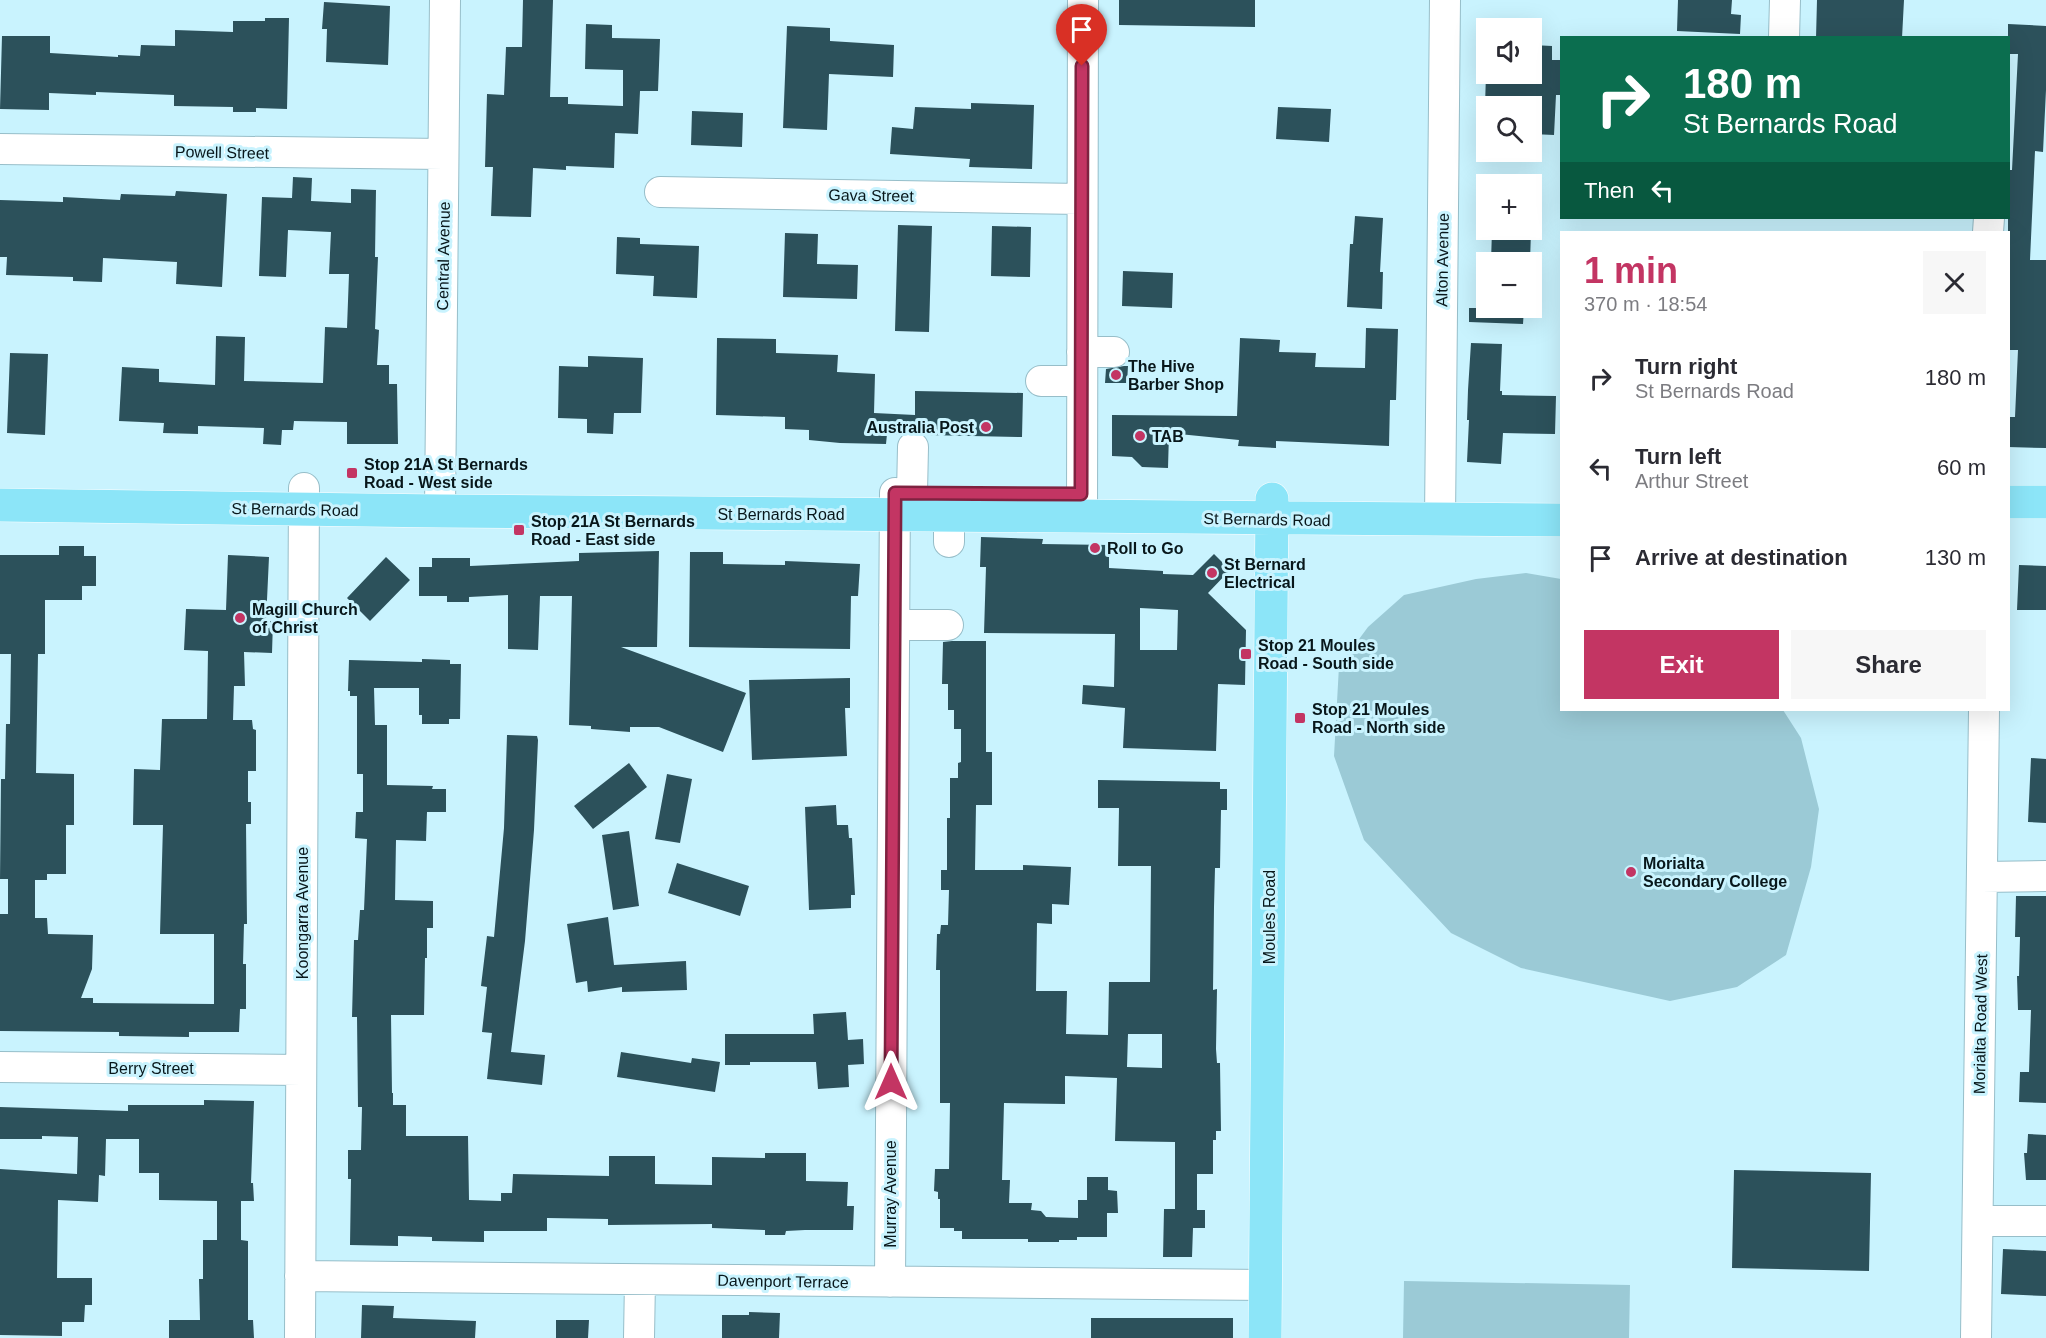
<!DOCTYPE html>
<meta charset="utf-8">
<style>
body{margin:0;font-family:Arial,sans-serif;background:#f7f7f7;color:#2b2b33;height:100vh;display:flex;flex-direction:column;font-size:22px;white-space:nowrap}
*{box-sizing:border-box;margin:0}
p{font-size:20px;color:#7c7c81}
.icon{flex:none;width:33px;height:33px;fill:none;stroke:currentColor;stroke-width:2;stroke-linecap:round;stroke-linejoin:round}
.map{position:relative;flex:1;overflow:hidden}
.panel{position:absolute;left:1560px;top:231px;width:450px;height:480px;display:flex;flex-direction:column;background:#fff;border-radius:0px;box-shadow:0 6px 24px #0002}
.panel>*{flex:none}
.banner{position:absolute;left:1560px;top:36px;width:450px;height:183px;border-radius:0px;box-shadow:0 6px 24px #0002;background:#0b6e4f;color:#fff;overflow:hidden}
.fabs{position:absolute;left:1476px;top:18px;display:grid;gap:12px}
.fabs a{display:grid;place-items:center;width:66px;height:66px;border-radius:0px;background:#fff;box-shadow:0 6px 24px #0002;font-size:30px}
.pin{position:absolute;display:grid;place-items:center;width:51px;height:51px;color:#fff;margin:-62px -26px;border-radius:50% 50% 50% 0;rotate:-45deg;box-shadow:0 0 6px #0007}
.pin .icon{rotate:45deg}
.me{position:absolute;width:66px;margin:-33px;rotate:0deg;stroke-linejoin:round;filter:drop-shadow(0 0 4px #0008)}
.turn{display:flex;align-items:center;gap:21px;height:126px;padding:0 24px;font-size:27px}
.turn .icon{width:78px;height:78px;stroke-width:2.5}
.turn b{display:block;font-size:42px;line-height:51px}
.then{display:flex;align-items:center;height:57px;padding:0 24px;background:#0003;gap:12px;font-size:22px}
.round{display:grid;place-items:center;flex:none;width:63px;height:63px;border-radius:0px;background:#f7f7f7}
.summary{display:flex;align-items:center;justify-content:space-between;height:102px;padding:0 24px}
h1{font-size:36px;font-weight:800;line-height:45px;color:#c33563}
.action{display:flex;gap:12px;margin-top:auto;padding:12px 24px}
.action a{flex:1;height:69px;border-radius:0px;background:#c33563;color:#fff;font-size:24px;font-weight:800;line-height:69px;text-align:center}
.action a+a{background:#f7f7f7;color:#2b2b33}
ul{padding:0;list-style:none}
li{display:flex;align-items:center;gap:18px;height:90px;padding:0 24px}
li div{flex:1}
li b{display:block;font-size:22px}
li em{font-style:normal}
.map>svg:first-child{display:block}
.green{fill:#9bcad6}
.building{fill:#2c515b;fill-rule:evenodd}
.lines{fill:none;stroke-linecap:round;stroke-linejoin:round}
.minor-casing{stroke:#97bec9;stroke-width:32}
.major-casing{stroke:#fff;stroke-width:34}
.minor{stroke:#fff;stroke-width:30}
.major{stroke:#8ce5f8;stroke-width:33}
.route-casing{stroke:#7f2240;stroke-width:15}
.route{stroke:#c33563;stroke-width:10}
.poi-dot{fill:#c33563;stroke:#c9f3fe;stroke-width:2}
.labels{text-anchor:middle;stroke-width:6;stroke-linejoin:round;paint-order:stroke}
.street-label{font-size:16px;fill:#08171b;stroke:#c9f3fe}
.poi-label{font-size:16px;font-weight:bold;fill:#08171b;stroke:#c9f3fe;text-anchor:start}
</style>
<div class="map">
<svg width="2046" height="1338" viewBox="0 0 2046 1338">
<rect width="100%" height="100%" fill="#c9f3fe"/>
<path class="green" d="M 1526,573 L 1561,579 L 1562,710 L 1783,710 L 1801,738 L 1819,809 L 1811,867 L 1786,955 L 1737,987 L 1670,1001 L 1521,968 L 1451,933 L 1364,840 L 1334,756 L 1339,666 L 1368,627 L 1404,595 L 1476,579 Z
M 1404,1281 L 1630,1285 L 1629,1338 L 1403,1338 Z"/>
<path class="building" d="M 523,0 L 553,0 L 550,97 L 568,97 L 568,104 L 623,106 L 623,70 L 585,69 L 586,24 L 612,25 L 612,38 L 660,39 L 658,91 L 640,91 L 638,134 L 615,133 L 614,168 L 566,166 L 566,170 L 533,168 L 531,217 L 491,216 L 493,167 L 485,167 L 487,94 L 504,95 L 506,47 L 522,47 Z
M 1119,0 L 1255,0 L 1255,27 L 1119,25 Z
M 1678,0 L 1732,0 L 1731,14 L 1741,15 L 1740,34 L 1677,31 Z
M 1817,0 L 1904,0 L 1902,38 L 1816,38 Z
M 324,2 L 390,6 L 388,65 L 326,62 L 327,29 L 322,29 Z
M 265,18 L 289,18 L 287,109 L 256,108 L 256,112 L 233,112 L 233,107 L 174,106 L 174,95 L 96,92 L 96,95 L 49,93 L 49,110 L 0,109 L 2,36 L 50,36 L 50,53 L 118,57 L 118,55 L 140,56 L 141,45 L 175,46 L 175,30 L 233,32 L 233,21 L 265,21 Z
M 2008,24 L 2046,26 L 2046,90 L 2043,152 L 2035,151 L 2030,260 L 2046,260 L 2046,448 L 2008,447 L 2008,417 L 2015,417 L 2018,350 L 2008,350 L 2008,170 L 2012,170 L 2018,54 L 2008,54 Z
M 787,26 L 830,28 L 830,41 L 894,45 L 893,77 L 829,74 L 827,130 L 783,128 Z
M 1532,45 L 1552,46 L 1552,60 L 1561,60 L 1560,95 L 1556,95 L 1554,135 L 1532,134 L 1532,106 L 1485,106 L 1486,74 L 1532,74 Z
M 971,103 L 1034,105 L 1032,169 L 969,167 L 970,159 L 890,154 L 892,127 L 913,129 L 915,107 L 971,109 Z
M 1278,107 L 1331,109 L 1329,142 L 1276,139 Z
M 692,111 L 743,113 L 742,147 L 691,145 Z
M 293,177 L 312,178 L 311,201 L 351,203 L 351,189 L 376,190 L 375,257 L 378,257 L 375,329 L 379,330 L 377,365 L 389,365 L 389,384 L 397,384 L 398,444 L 347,444 L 347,422 L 294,421 L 293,430 L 282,430 L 281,445 L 263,444 L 264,428 L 198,426 L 198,434 L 163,433 L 164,423 L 119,421 L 122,367 L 159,369 L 159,382 L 215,385 L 216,336 L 245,337 L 244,381 L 323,383 L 325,327 L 347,328 L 349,274 L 329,274 L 331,232 L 288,230 L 286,277 L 259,276 L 262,197 L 292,198 Z
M 176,191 L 227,194 L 222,287 L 176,284 L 177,262 L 103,258 L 102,282 L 73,281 L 73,277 L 6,275 L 7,257 L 0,257 L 0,200 L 63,202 L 63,197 L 120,200 L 121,194 L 175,196 Z
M 1355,216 L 1383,218 L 1380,272 L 1383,272 L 1382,309 L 1347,307 L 1350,244 L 1353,244 Z
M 898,225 L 932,226 L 929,332 L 895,331 Z
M 992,226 L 1031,227 L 1030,277 L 991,276 Z
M 1492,230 L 1531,231 L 1530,262 L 1491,262 Z
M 785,233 L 818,234 L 817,264 L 858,265 L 857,299 L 783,297 Z
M 617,237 L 640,238 L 640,244 L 699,246 L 697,298 L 653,296 L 654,276 L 616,274 Z
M 1123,271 L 1173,273 L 1172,308 L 1122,306 Z
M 1469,308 L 1524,308 L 1523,324 L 1469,322 Z
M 1366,328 L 1398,329 L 1396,400 L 1390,400 L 1389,446 L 1276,441 L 1276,448 L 1238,446 L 1239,440 L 1169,433 L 1168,468 L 1142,467 L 1132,457 L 1112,456 L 1112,415 L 1237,416 L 1240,338 L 1280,340 L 1279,352 L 1316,353 L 1315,367 L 1365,368 Z
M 717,338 L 776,339 L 776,353 L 838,355 L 837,372 L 875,374 L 874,413 L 915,415 L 915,391 L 1023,393 L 1022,437 L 925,435 L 913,430 L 902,435 L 887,434 L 886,444 L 840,443 L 809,440 L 809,430 L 785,429 L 785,417 L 716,415 Z
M 1471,343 L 1502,344 L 1500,391 L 1502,391 L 1502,395 L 1556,396 L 1555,434 L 1503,433 L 1501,464 L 1467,462 L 1469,420 L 1467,420 L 1468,390 Z
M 10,353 L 48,354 L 45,435 L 7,433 Z
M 588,356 L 643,358 L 641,413 L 614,413 L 613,434 L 587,433 L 587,419 L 558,418 L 559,366 L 588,367 Z
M 1124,366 L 1128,366 L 1127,383 L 1105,383 L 1106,369 Z
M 981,537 L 1043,539 L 1042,544 L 1109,545 L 1109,568 L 1163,571 L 1163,574 L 1193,575 L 1214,554 L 1230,570 L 1208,593 L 1246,630 L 1245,685 L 1218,684 L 1216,751 L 1123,748 L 1125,708 L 1082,704 L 1083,685 L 1114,687 L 1115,634 L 984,633 L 986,567 L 980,567 ZM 1140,608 L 1178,610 L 1177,650 L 1140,650 Z
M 59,546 L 84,546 L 84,556 L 96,556 L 96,586 L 82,586 L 82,600 L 45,600 L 45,654 L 38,654 L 36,773 L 74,774 L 74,825 L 66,825 L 66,874 L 47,874 L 47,880 L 35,880 L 35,918 L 47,918 L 48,934 L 93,935 L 92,969 L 81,998 L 93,998 L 93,1003 L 214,1004 L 214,934 L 160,934 L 163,825 L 133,825 L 134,769 L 160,770 L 162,719 L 207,719 L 208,651 L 184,650 L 186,609 L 226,610 L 228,555 L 269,557 L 266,621 L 273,621 L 272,653 L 244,652 L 245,686 L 234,686 L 233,720 L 252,720 L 253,729 L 256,730 L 256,771 L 248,771 L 248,802 L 251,802 L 251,824 L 246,824 L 247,924 L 244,924 L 243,964 L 246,964 L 246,1009 L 240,1009 L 239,1032 L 189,1032 L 189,1037 L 119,1036 L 119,1032 L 0,1031 L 0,914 L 8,914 L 8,879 L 0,879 L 1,779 L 5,779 L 6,724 L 10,724 L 11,654 L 0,654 L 0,555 L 59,555 Z
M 659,551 L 657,647 L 621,647 L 746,693 L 723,752 L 659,727 L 630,727 L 630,732 L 591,729 L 591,726 L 569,725 L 572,596 L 540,596 L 538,650 L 508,649 L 508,595 L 469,597 L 469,602 L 447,602 L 447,596 L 419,596 L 419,567 L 432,567 L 432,558 L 470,558 L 470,566 L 579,561 L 579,553 Z
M 690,552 L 723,552 L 723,564 L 785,565 L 785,561 L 860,564 L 858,596 L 851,596 L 850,649 L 689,647 Z
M 386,557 L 410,580 L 370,621 L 347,598 Z
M 2019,565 L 2046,566 L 2046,610 L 2017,610 Z
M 952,641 L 986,641 L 986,752 L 992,752 L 992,805 L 976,805 L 975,870 L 1023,870 L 1023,865 L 1071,867 L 1069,905 L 1052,904 L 1052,924 L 1037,923 L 1036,991 L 1067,991 L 1066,1034 L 1108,1035 L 1109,982 L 1150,982 L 1151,866 L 1118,866 L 1119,808 L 1098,808 L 1098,780 L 1220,782 L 1220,789 L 1227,789 L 1227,810 L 1221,810 L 1220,868 L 1215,868 L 1214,907 L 1213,990 L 1217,989 L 1216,1049 L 1217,1063 L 1220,1063 L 1221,1131 L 1216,1131 L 1216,1140 L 1213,1140 L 1213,1174 L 1197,1174 L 1197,1210 L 1205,1210 L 1205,1228 L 1193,1228 L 1192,1257 L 1163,1257 L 1164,1209 L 1175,1209 L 1175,1142 L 1115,1141 L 1117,1078 L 1065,1076 L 1065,1104 L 1004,1103 L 1002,1180 L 1010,1180 L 1009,1203 L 1032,1203 L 1031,1210 L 1041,1211 L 1046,1217 L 1078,1218 L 1078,1200 L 1087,1200 L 1087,1177 L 1108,1177 L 1108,1190 L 1117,1191 L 1118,1213 L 1107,1213 L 1107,1237 L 1077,1237 L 1077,1240 L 1059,1240 L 1059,1242 L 1028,1242 L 1028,1239 L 962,1239 L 962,1231 L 954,1231 L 954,1228 L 940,1228 L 940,1199 L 938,1199 L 938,1192 L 934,1191 L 935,1169 L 949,1169 L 950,1103 L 940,1103 L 940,970 L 936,970 L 937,934 L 940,934 L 941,925 L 948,925 L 949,890 L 941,890 L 941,870 L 947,870 L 947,818 L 950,818 L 950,778 L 958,778 L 958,763 L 961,762 L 961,729 L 954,729 L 954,710 L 948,710 L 948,684 L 942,684 L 943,642 ZM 1128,1034 L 1162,1034 L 1162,1068 L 1127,1067 Z
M 422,659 L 450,660 L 450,664 L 461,664 L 460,719 L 449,719 L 449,724 L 422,724 L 422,715 L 419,715 L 419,688 L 374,688 L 375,725 L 387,725 L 387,785 L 433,786 L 432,789 L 446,789 L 446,812 L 427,812 L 426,841 L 396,840 L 395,900 L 433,901 L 433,928 L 427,928 L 427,958 L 425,958 L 424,1015 L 391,1015 L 392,1093 L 393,1093 L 393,1105 L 406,1105 L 406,1136 L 468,1136 L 469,1200 L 501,1201 L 501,1193 L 512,1193 L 513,1174 L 609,1176 L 609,1156 L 655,1156 L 655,1184 L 712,1185 L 712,1157 L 765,1158 L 765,1153 L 806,1153 L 806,1181 L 848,1182 L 847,1206 L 854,1206 L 853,1230 L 805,1230 L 786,1231 L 785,1235 L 765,1235 L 765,1230 L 712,1228 L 712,1224 L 608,1225 L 608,1219 L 547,1218 L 547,1231 L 484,1231 L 484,1242 L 432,1241 L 432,1237 L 398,1236 L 398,1246 L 350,1245 L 351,1179 L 348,1179 L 348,1150 L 361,1150 L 362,1107 L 358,1107 L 357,1017 L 352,1017 L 354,940 L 358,940 L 360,910 L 364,910 L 367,839 L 355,838 L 356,812 L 363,812 L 363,774 L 357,774 L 357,696 L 350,696 L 350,691 L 348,691 L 349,660 L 422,662 Z
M 850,678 L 850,708 L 845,708 L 847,756 L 752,760 L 749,680 Z
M 507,735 L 537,736 L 538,740 L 534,830 L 525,941 L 511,1052 L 545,1055 L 542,1085 L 487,1079 L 492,1033 L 482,1032 L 487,987 L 481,986 L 487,936 L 494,937 L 504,828 Z
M 2031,758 L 2046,759 L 2046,823 L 2028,822 Z
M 629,763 L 647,787 L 593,829 L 574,806 Z
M 667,774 L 692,779 L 680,843 L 655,839 Z
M 836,805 L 837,825 L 848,825 L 849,838 L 852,838 L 855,895 L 851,895 L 851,908 L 809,910 L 805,807 Z
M 629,831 L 639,906 L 613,910 L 602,835 Z
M 677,863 L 749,886 L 740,916 L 668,893 Z
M 2016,896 L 2046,896 L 2046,1103 L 2019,1102 L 2020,1072 L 2029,1072 L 2031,1010 L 2018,1010 L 2017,976 L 2019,976 L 2020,937 L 2015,937 Z
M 608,917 L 614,965 L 686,961 L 687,990 L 622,992 L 622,987 L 588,992 L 587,981 L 576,983 L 567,924 Z
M 846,1012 L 848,1040 L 863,1039 L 864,1064 L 848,1065 L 849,1087 L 818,1089 L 816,1062 L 750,1062 L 750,1065 L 725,1065 L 725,1034 L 814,1034 L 813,1014 Z
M 621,1052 L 691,1063 L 692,1058 L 720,1062 L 715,1092 L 617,1077 Z
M 204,1100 L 254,1101 L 251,1183 L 253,1183 L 254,1201 L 241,1201 L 241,1240 L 248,1241 L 248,1320 L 253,1320 L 254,1338 L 169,1338 L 169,1320 L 200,1320 L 199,1279 L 203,1279 L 203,1240 L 217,1240 L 217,1201 L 159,1200 L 159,1173 L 139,1173 L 139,1139 L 106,1139 L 105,1176 L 99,1175 L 98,1202 L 58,1200 L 57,1278 L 92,1278 L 92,1305 L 85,1305 L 84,1322 L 62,1322 L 62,1336 L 0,1335 L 0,1169 L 77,1174 L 78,1137 L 42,1136 L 42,1139 L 0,1139 L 0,1107 L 128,1111 L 128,1105 L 204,1105 Z
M 2028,1134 L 2046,1135 L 2046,1180 L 2026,1180 L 2024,1153 L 2027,1153 Z
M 1734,1170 L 1871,1173 L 1869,1271 L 1732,1268 Z
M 2003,1249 L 2046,1251 L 2046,1296 L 2001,1294 Z
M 362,1305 L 394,1306 L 393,1318 L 476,1321 L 475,1338 L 361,1338 Z
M 749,1312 L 780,1313 L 779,1338 L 722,1338 L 722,1315 L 749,1315 Z
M 1091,1318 L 1233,1318 L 1233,1338 L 1091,1338 Z
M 556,1320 L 589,1320 L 588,1338 L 556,1338 Z"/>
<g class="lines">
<defs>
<path id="minor" d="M 1784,38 L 1785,0
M 0,149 L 443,154
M 660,192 L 1082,199
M 1988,232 L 1989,218
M 1082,352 L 1114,352
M 1041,381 L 1082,381
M 912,493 L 913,447
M 440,511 L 445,0
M 1082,516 L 1083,0
M 1440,520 L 1445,0
M 949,542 L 949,515
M 894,625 L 948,625
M 1982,877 L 2046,876
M 0,1067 L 301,1070
M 1978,1221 L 2046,1221
M 300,1276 L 1266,1285
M 890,1282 L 895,493
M 300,1338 L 304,488
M 639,1338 L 640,1280
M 1976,1338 L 1984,710"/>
<path id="major" d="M 2008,502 L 2046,502
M 0,505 L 440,511 L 1562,520
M 1265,1338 L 1272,499"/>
</defs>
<use href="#minor" class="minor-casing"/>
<use href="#major" class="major-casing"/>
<use href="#minor" class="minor"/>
<use href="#major" class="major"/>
</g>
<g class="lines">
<defs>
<path id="route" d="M 891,1082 L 895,493 L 1081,494 L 1082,66"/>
</defs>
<use href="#route" class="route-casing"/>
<use href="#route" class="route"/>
</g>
<g class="poi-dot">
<circle cx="1116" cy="375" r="6"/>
<circle cx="986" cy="427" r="6"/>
<circle cx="1140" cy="436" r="6"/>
<rect x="346" y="467" width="12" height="12" rx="3"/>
<rect x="513" y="524" width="12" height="12" rx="3"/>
<circle cx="1095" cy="548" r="6"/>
<circle cx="1212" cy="573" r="6"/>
<circle cx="240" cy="618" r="6"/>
<rect x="1240" y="648" width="12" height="12" rx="3"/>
<rect x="1294" y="712" width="12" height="12" rx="3"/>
<circle cx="1631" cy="872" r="6"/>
</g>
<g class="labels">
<g class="street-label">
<text transform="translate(222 152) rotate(1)" y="6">Powell Street</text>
<text transform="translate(871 195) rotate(1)" y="6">Gava Street</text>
<text transform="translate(443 256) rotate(-89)" y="6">Central Avenue</text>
<text transform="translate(1442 260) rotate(-89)" y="6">Alton Avenue</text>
<text transform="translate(295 509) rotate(1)" y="6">St Bernards Road</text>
<text x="781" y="520">St Bernards Road</text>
<text transform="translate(1267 519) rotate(1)" y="6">St Bernards Road</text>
<text transform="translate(302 913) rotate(-90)" y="6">Koongarra Avenue</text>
<text transform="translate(1269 917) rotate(-90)" y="6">Moules Road</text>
<text transform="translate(1980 1024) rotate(-89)" y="6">Morialta Road West</text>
<text x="151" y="1074">Berry Street</text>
<text transform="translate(890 1194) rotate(-90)" y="6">Murray Avenue</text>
<text transform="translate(783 1281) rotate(1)" y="6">Davenport Terrace</text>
</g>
<g class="poi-label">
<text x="1128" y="372">The Hive<tspan x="1128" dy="18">Barber Shop</tspan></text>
<text x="974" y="433" text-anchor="end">Australia Post</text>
<text x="1152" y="442">TAB</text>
<text x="364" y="470">Stop 21A St Bernards<tspan x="364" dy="18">Road - West side</tspan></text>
<text x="531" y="527">Stop 21A St Bernards<tspan x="531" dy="18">Road - East side</tspan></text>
<text x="1107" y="554">Roll to Go</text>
<text x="1224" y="570">St Bernard<tspan x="1224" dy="18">Electrical</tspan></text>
<text x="252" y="615">Magill Church<tspan x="252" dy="18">of Christ</tspan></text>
<text x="1258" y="651">Stop 21 Moules<tspan x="1258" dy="18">Road - South side</tspan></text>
<text x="1312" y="715">Stop 21 Moules<tspan x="1312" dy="18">Road - North side</tspan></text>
<text x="1643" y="869">Morialta<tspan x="1643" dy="18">Secondary College</tspan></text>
</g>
</g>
</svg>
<div class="fabs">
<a><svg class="icon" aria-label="sound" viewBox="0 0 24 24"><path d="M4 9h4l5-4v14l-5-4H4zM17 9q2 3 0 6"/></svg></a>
<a><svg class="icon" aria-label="search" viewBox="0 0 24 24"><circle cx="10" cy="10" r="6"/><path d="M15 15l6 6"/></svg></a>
<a>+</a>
<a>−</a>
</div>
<div class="pin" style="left:1082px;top:66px;background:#d93025"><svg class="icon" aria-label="arrive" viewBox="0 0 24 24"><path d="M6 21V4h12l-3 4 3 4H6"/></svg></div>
<svg class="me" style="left:891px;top:1082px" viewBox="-20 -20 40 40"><path d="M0-17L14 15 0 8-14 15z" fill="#c33563" stroke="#fff" stroke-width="4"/></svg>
<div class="banner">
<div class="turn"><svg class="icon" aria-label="right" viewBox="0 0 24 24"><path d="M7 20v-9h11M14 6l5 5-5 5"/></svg><div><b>180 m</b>St Bernards Road</div></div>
<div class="then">Then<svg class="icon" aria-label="left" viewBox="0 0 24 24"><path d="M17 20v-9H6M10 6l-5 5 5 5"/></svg></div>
</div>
<section class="panel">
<div class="summary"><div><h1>1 min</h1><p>370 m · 18:54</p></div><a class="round"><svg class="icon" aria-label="close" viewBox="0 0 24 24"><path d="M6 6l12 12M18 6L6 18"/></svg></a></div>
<ul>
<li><svg class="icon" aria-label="right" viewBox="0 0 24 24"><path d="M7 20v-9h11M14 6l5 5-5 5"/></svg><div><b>Turn right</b><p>St Bernards Road</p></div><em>180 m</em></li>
<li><svg class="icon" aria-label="left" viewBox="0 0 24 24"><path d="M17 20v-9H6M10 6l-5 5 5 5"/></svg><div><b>Turn left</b><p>Arthur Street</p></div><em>60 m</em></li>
<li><svg class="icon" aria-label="arrive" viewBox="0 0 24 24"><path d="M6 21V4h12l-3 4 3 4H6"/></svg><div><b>Arrive at destination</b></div><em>130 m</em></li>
</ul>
<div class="action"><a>Exit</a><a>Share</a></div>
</section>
</div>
